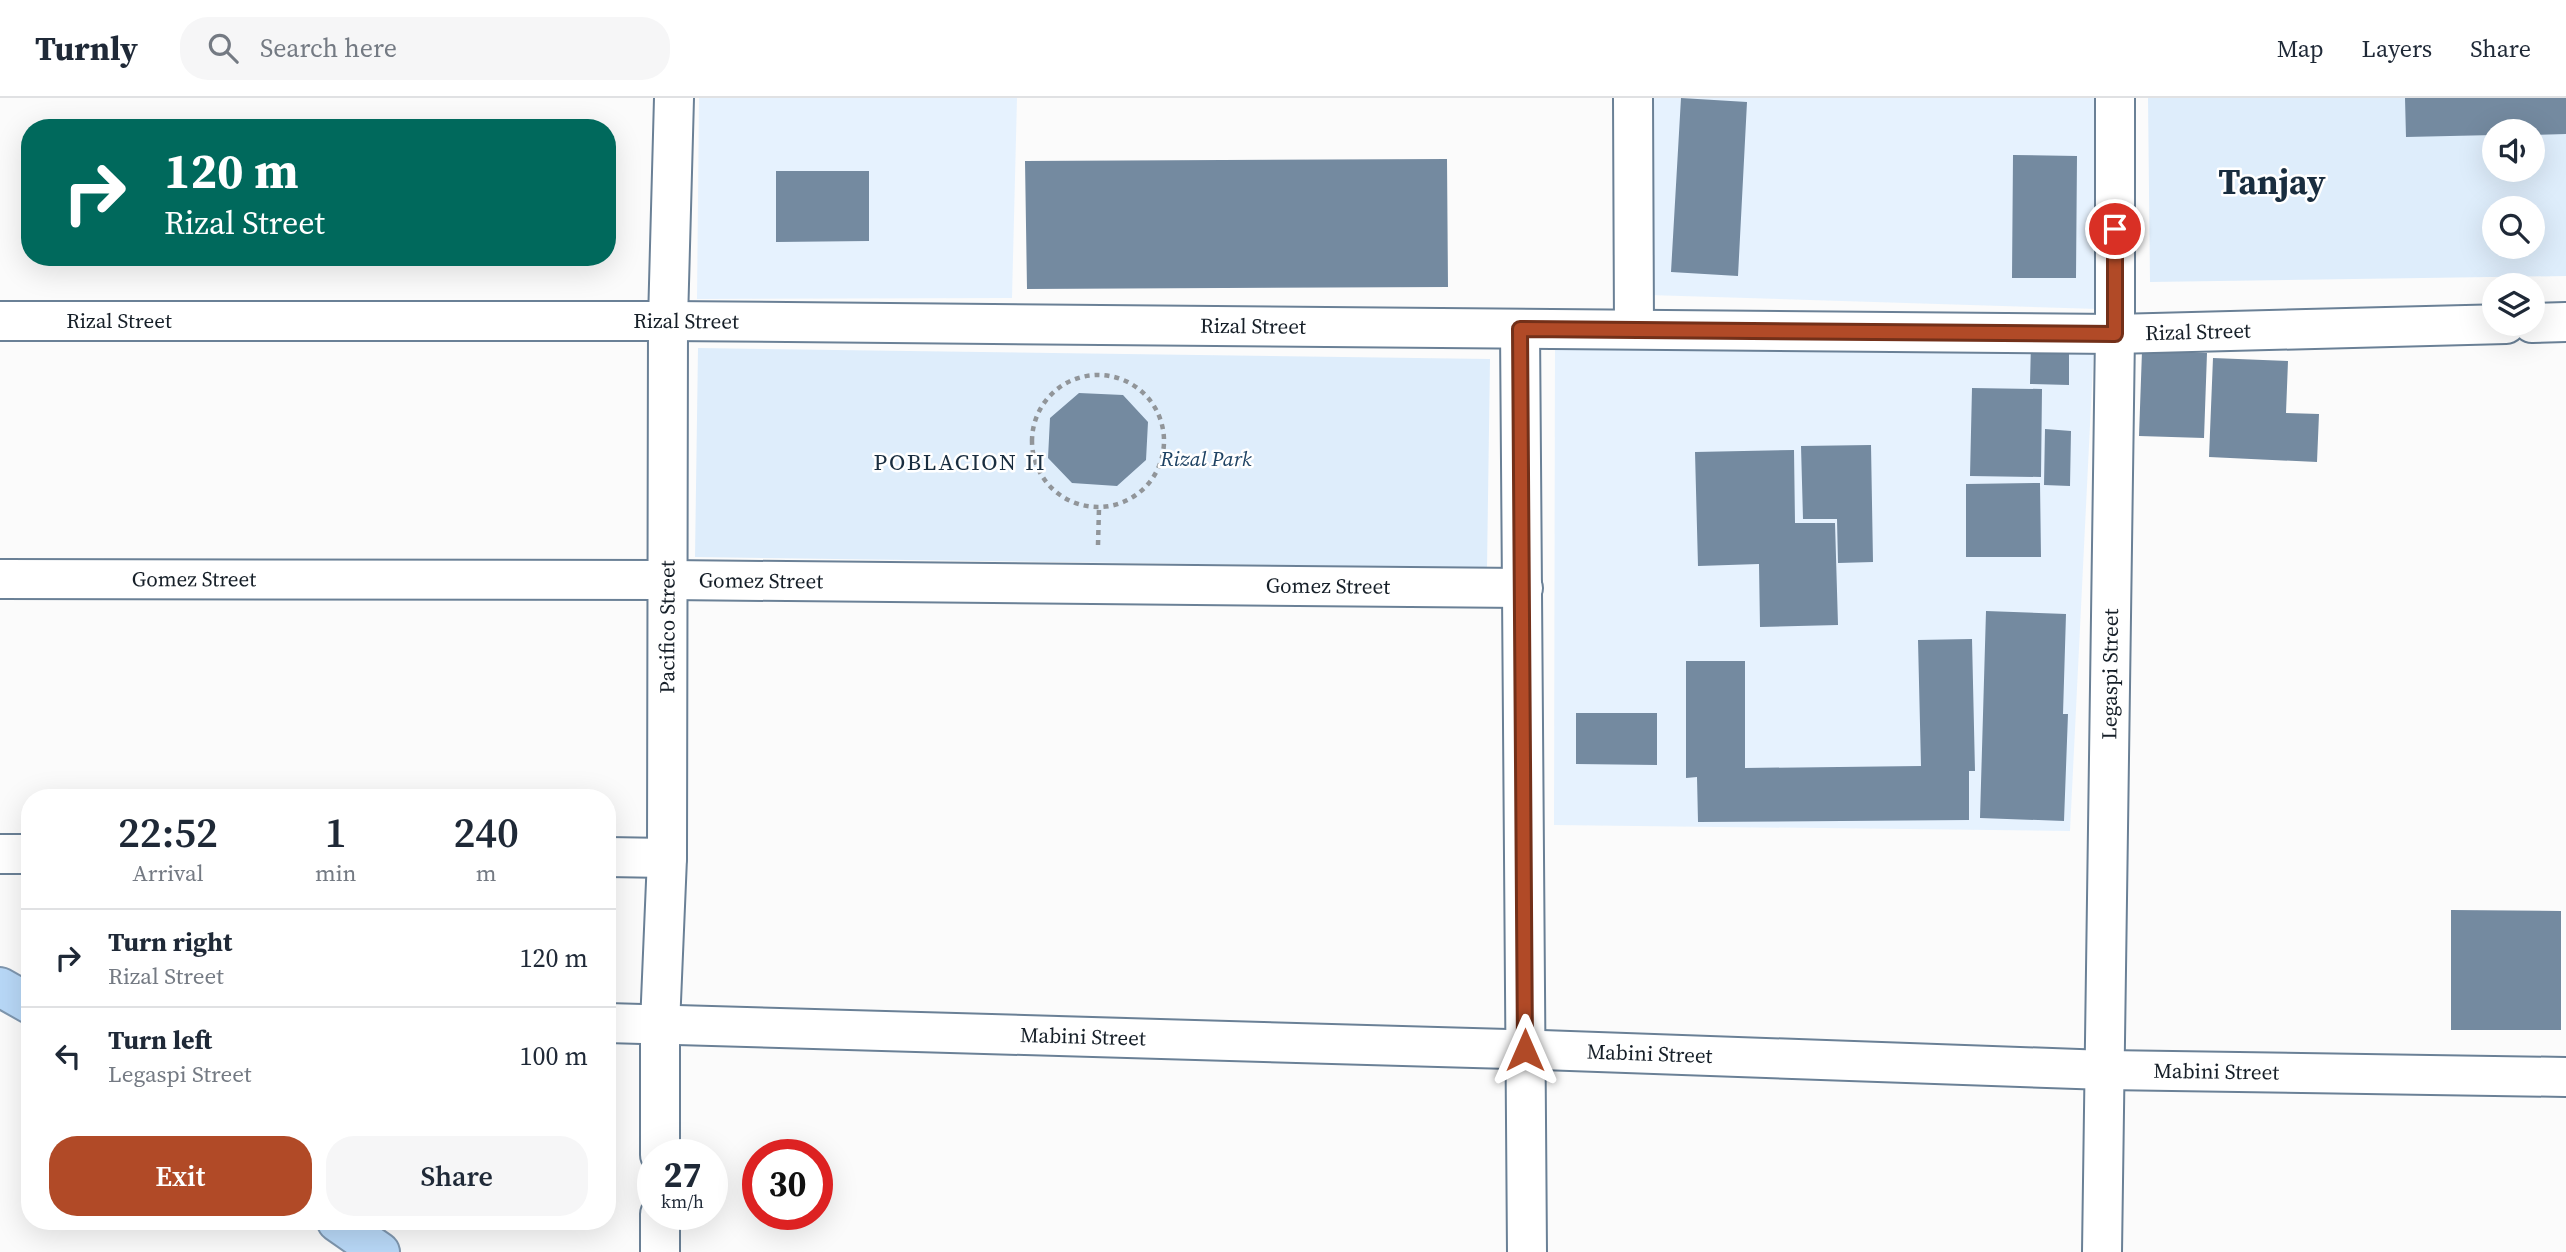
<!DOCTYPE html>
<style>
body{margin:0;font-family:"Source Serif 4",serif;background:#f6f6f7;color:#1f2937;height:100vh;display:flex;flex-direction:column;font-size:26px;white-space:nowrap}
*{box-sizing:border-box;margin:0}
p{font-size:23px;color:#747a83}
.icon{flex:none;width:38px;height:38px;fill:none;stroke:currentColor;stroke-width:2;stroke-linecap:round;stroke-linejoin:round}
.map{position:relative;flex:1;overflow:hidden}
.details{position:absolute;left:21px;top:691px;width:595px;height:441px;display:flex;flex-direction:column;background:#fff;border-radius:28px;box-shadow:0 7px 28px #0002}
.details>*{flex:none}
.guide{position:absolute;left:21px;top:21px;width:595px;height:147px;border-radius:28px;box-shadow:0 7px 28px #0002;background:#00695c;color:#fff;overflow:hidden}
.fabs{position:absolute;left:2482px;top:21px;display:grid;gap:14px}
.fabs a{display:grid;place-items:center;width:63px;height:63px;border-radius:50%;background:#fff;box-shadow:0 7px 28px #0002;font-size:35px}
.speed{position:absolute;left:637px;top:1041px;display:flex;gap:14px;font-size:35px;font-weight:700;text-align:center}
.speed>*{display:grid;place-content:center;width:91px;height:91px;border-radius:50%;background:#fff;box-shadow:0 7px 28px #0002;line-height:1}
.speed small{font-size:18px;font-weight:400}
.speed .limit{border:10px solid #d22;background:#fff;color:#111}
.pin{position:absolute;display:grid;place-items:center;width:60px;height:60px;color:#fff;margin:-30px;border:4px solid #fff;border-radius:50%;box-shadow:0 2px 7px #0007}
.me{position:absolute;width:77px;margin:-38px;rotate:0deg;stroke-linejoin:round;filter:drop-shadow(0 0 5px #0008)}
.turn{display:flex;align-items:center;gap:24px;height:147px;padding:0 28px;font-size:32px}
.turn .icon{width:91px;height:91px;stroke-width:2.5}
.turn b{display:block;font-size:49px;line-height:60px}
.eta{display:flex;justify-content:space-evenly;align-items:center;height:119px;text-align:center}
.eta b{font-size:42px;font-weight:600;line-height:49px}
.primary-button{display:flex;gap:14px;margin-top:auto;padding:14px 28px}
.primary-button a{flex:1;height:80px;border-radius:28px;background:#b14a27;color:#fff;font-size:28px;font-weight:600;line-height:80px;text-align:center}
.primary-button a+a{background:#f6f6f7;color:#1f2937}
ul{padding:0;list-style:none}
li{display:flex;align-items:center;gap:21px;height:98px;padding:0 28px;border-top:2px solid #e0e1e3}
li div{flex:1}
li b{display:block;font-size:26px}
li em{font-style:normal}
header{display:flex;align-items:center;gap:42px;box-sizing:border-box;height:98px;padding:0 35px;background:#fff;border-bottom:2px solid #e0e1e3}
header strong{font-size:33px}
nav{display:flex;gap:38px;margin-inline-start:auto;font-size:24px}
.search{width:490px;height:63px;background:#f6f6f7;display:flex;align-items:center;gap:18px;box-sizing:border-box;padding:0 24px;border-radius:28px;color:#747a83;font-size:26px}
.map>svg:first-child{display:block}
.built{fill:#e6f2fe}
.green{fill:#deedfb;fill-rule:evenodd}
.building{fill:#748aa0}
.lines{fill:none;stroke-linecap:round;stroke-linejoin:round}
.minor-casing{stroke:#6a8096;stroke-width:42}
.highway-casing{stroke:#7f97af;stroke-width:42}
.path{stroke:#919599;stroke-width:4.5;stroke-dasharray:5 5;stroke-linecap:butt}
.minor{stroke:#fff;stroke-width:38}
.highway{stroke:#b8d8f7;stroke-width:38}
.route-casing{stroke:#733019;stroke-width:18}
.route{stroke:#b14a27;stroke-width:12}
.labels{text-anchor:middle;stroke-width:5;stroke-linejoin:round;paint-order:stroke}
.street-label{font-size:21px;fill:#161f28;stroke:#fff}
.park-label{font-size:21px;font-style:italic;fill:#1d4162;stroke:#fff}
.neighbourhood-label{font-size:23px;letter-spacing:2px;fill:#192d3f;stroke:#fff}
.town-label{font-size:35px;font-weight:bold;fill:#192d3f;stroke:#fff}
</style>
<header>
<strong>Turnly</strong>
<div class="search"><svg class="icon" aria-label="search" viewBox="0 0 24 24"><circle cx="10" cy="10" r="6"/><path d="M15 15l6 6"/></svg>Search here</div>
<nav><a>Map</a><a>Layers</a><a>Share</a></nav>
</header>
<div class="map">
<svg width="2566" height="1154" viewBox="0 0 2566 1154">
<rect width="100%" height="100%" fill="#fbfbfb"/>
<path class="built" d="M 699,0 L 1017,0 L 1012,200 L 697,201 Z
M 1647,0 L 2098,0 L 2098,211 L 1648,197 Z
M 1555,243 L 2094,246 L 2070,733 L 1554,727 Z"/>
<path class="green" d="M 2148,0 L 2566,0 L 2566,178 L 2150,184 ZM 2494,33 L 2532,33 L 2532,72 L 2494,72 ZM 2494,110 L 2532,110 L 2532,149 L 2494,149 Z
M 698,250 L 1490,261 L 1487,470 L 695,459 Z"/>
<path class="building" d="M 1681,0 L 1747,4 L 1738,178 L 1671,174 Z
M 2405,0 L 2566,0 L 2566,36 L 2532,37 L 2532,33 L 2494,33 L 2494,37 L 2406,39 Z
M 2013,57 L 2077,58 L 2076,180 L 2012,180 Z
M 1447,61 L 1448,189 L 1027,191 L 1025,63 Z
M 776,73 L 869,73 L 869,143 L 776,144 Z
M 2031,244 L 2069,244 L 2069,287 L 2030,286 Z
M 2142,253 L 2207,255 L 2204,340 L 2139,338 Z
M 2213,260 L 2288,263 L 2286,315 L 2319,316 L 2317,364 L 2209,359 Z
M 1972,290 L 2042,291 L 2041,379 L 1970,378 Z
M 1079,295 L 1123,297 L 1148,324 L 1146,362 L 1117,388 L 1072,385 L 1048,360 L 1050,320 Z
M 2045,331 L 2071,333 L 2070,388 L 2044,387 Z
M 1871,347 L 1873,464 L 1838,465 L 1837,421 L 1803,421 L 1801,348 Z
M 1794,352 L 1795,425 L 1835,425 L 1838,527 L 1760,529 L 1759,466 L 1698,468 L 1695,354 Z
M 2040,385 L 2041,459 L 1966,459 L 1966,386 Z
M 1986,513 L 2066,516 L 2063,616 L 2068,616 L 2064,723 L 1980,720 Z
M 1972,541 L 1975,673 L 1969,673 L 1969,722 L 1698,724 L 1697,679 L 1686,680 L 1686,563 L 1745,563 L 1745,670 L 1921,668 L 1918,542 Z
M 1576,615 L 1657,615 L 1657,667 L 1576,666 Z
M 2451,812 L 2561,813 L 2561,932 L 2451,932 Z"/>
<g class="lines">
<defs>
<g id="minor">
<path d="M 1633,0 L 1634,230"/>
<path id="s1" d="M 0,223 L 668,223 L 2115,236 L 2506,226"/>
<path d="M 2532,225 L 2566,224"/>
<path d="M 1520,231 L 1527,1154"/>
<path id="s2" d="M 0,481 L 669,482 L 1523,490"/>
<path d="M 0,756 L 30,756"/>
<path d="M 607,759 L 667,760"/>
<path id="s3" d="M 607,925 L 1542,952 L 2106,972 L 2566,979"/>
<path id="s4" d="M 660,1057 L 660,927 L 667,760 L 668,223 L 674,0"/>
<path d="M 660,1116 L 660,1154"/>
<path id="s5" d="M 2102,1154 L 2115,236 L 2115,0"/>
</g>
<path id="highway" d="M 0,889 L 30,906
M 337,1124 L 380,1154"/>
</defs>
<use href="#minor" class="minor-casing"/>
<use href="#highway" class="highway-casing"/>
<path class="path" d="M1032 343a66 66 0 1 1 132 0a66 66 0 1 1-132 0Z
M 1098,447 L 1099,410"/>
<use href="#minor" class="minor"/>
<use href="#highway" class="highway"/>
</g>
<g class="lines">
<defs>
<path id="route" d="M 1525,952 L 1520,231 L 2115,236 L 2115,131"/>
</defs>
<use href="#route" class="route-casing"/>
<use href="#route" class="route"/>
</g>
<g class="labels">
<g class="street-label">
<text dy="7" stroke="none"><textPath href="#s1" startOffset="119">Rizal Street</textPath></text>
<text dy="7" stroke="none"><textPath href="#s1" startOffset="686">Rizal Street</textPath></text>
<text dy="7" stroke="none"><textPath href="#s1" startOffset="1253">Rizal Street</textPath></text>
<text dy="7" stroke="none"><textPath href="#s1" startOffset="2198">Rizal Street</textPath></text>
<text dy="7" stroke="none"><textPath href="#s2" startOffset="194">Gomez Street</textPath></text>
<text dy="7" stroke="none"><textPath href="#s2" startOffset="761">Gomez Street</textPath></text>
<text dy="7" stroke="none"><textPath href="#s2" startOffset="1328">Gomez Street</textPath></text>
<text dy="7" stroke="none"><textPath href="#s4" startOffset="528">Pacifico Street</textPath></text>
<text dy="7" stroke="none"><textPath href="#s5" startOffset="578">Legaspi Street</textPath></text>
<text dy="7" stroke="none"><textPath href="#s3" startOffset="476">Mabini Street</textPath></text>
<text dy="7" stroke="none"><textPath href="#s3" startOffset="1043">Mabini Street</textPath></text>
<text dy="7" stroke="none"><textPath href="#s3" startOffset="1610">Mabini Street</textPath></text>
</g>
<g class="park-label">
<text x="1206" y="368">Rizal Park</text>
</g>
<g class="neighbourhood-label">
<text x="960" y="372">POBLACION II</text>
</g>
<g class="town-label">
<text x="2272" y="96">Tanjay</text>
</g>
</g>
</svg>
<div class="fabs">
<a><svg class="icon" aria-label="sound" viewBox="0 0 24 24"><path d="M4 9h4l5-4v14l-5-4H4zM17 9q2 3 0 6"/></svg></a>
<a><svg class="icon" aria-label="search" viewBox="0 0 24 24"><circle cx="10" cy="10" r="6"/><path d="M15 15l6 6"/></svg></a>
<a><svg class="icon" aria-label="layers" viewBox="0 0 24 24"><path d="M12 4l9 5-9 5-9-5zM3 14l9 5 9-5"/></svg></a>
</div>
<div class="speed"><div>27<small>km/h</small></div><div class="limit">30</div></div>
<div class="pin" style="left:2115px;top:131px;background:#d93025"><svg class="icon" aria-label="arrive" viewBox="0 0 24 24"><path d="M6 21V4h12l-3 4 3 4H6"/></svg></div>
<svg class="me" style="left:1525px;top:952px" viewBox="-20 -20 40 40"><path d="M0-17L14 15 0 8-14 15z" fill="#b14a27" stroke="#fff" stroke-width="4"/></svg>
<div class="guide">
<div class="turn"><svg class="icon" aria-label="right" viewBox="0 0 24 24"><path d="M7 20v-9h11M14 6l5 5-5 5"/></svg><div><b>120 m</b>Rizal Street</div></div>
</div>
<section class="details">
<div class="eta">
<div><b>22:52</b><p>Arrival</p></div>
<div><b>1</b><p>min</p></div>
<div><b>240</b><p>m</p></div>
</div>
<ul>
<li><svg class="icon" aria-label="right" viewBox="0 0 24 24"><path d="M7 20v-9h11M14 6l5 5-5 5"/></svg><div><b>Turn right</b><p>Rizal Street</p></div><em>120 m</em></li>
<li><svg class="icon" aria-label="left" viewBox="0 0 24 24"><path d="M17 20v-9H6M10 6l-5 5 5 5"/></svg><div><b>Turn left</b><p>Legaspi Street</p></div><em>100 m</em></li>
</ul>
<div class="primary-button"><a>Exit</a><a>Share</a></div>
</section>
</div>
